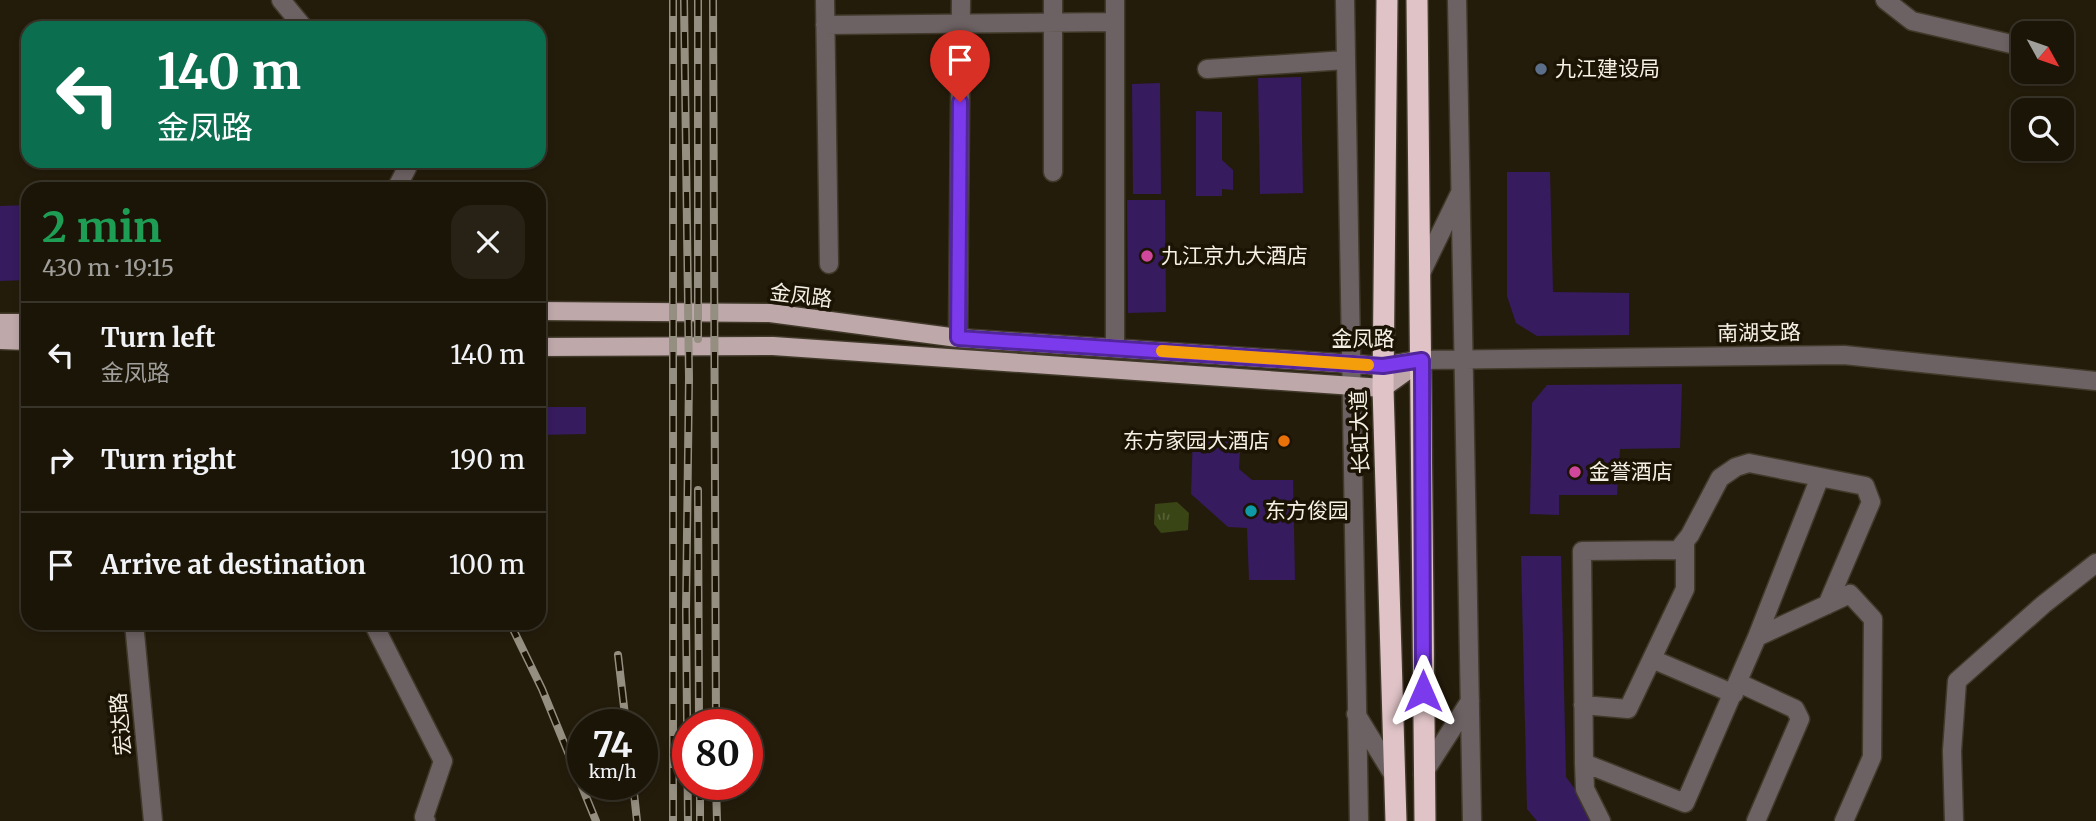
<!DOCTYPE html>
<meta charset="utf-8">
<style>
body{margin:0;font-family:Merriweather,"Noto Sans SC",serif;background:#282216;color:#f1f3f6;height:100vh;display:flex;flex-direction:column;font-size:26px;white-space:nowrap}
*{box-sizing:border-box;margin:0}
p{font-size:23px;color:#a09f9c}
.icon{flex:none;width:38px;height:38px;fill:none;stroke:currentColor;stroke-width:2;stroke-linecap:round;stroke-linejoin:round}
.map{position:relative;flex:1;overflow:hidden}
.details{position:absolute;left:21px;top:182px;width:525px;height:448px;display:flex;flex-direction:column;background:#1b1508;border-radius:21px;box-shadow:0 4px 10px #0003,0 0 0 2px #393429}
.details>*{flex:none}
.hud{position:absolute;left:21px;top:21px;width:525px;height:147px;border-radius:21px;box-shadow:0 4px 10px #0003,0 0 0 2px #393429;background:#0b6e4f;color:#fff;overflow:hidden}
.needle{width:46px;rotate:130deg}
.buttons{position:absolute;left:2011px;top:21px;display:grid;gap:14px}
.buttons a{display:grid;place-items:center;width:63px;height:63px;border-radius:14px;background:#1b1508;box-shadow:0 4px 10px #0003,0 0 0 2px #393429;font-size:35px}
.speed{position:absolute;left:567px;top:709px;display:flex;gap:14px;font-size:35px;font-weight:700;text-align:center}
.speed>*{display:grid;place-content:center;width:91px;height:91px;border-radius:50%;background:#1b1508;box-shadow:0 4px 10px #0003,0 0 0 2px #393429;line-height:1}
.speed small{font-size:18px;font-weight:400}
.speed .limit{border:10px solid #d22;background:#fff;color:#111}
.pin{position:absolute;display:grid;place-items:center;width:60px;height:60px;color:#fff;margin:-72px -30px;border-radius:50% 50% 50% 0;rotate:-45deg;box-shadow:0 0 7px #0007}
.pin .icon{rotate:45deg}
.me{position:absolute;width:77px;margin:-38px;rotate:0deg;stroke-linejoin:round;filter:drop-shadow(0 0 5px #0008)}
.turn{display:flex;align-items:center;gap:24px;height:147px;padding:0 21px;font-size:32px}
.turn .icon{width:91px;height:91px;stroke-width:2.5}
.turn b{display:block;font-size:49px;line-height:60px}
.round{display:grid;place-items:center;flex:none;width:74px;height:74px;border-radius:21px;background:#282216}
.overview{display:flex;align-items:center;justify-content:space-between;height:119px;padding:0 21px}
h1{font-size:42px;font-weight:700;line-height:52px;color:#1e9e55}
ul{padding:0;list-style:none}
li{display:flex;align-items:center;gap:21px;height:105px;padding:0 21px;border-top:2px solid #393429}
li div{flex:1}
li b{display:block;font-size:26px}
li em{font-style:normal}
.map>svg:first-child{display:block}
.grass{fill:url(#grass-tufts)}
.building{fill:#361b5e}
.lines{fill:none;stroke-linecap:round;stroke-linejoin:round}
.minor-casing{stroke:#413a2a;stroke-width:21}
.major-casing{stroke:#413a2a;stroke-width:21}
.highway-casing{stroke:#413a2a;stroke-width:24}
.minor{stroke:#6d6263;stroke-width:18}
.major{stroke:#bea8aa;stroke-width:18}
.highway{stroke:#dfc3c6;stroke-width:21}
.rail-casing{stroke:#958f81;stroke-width:8}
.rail{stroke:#1b1303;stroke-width:5;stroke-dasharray:16;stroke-linecap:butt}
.route-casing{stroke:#51269a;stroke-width:18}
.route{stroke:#7c3aed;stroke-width:12}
.slow{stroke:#f59e0b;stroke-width:12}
.service-dot{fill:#5c6f8a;stroke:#1b1303;stroke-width:2.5}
.hotel-dot{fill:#d1479c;stroke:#1b1303;stroke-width:2.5}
.food-dot{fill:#e8710a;stroke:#1b1303;stroke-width:2.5}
.culture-dot{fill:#0f9aa8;stroke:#1b1303;stroke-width:2.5}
.labels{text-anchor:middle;stroke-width:7;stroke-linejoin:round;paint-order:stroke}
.poi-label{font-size:21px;fill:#f5f0e5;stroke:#1b1303;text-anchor:start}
.street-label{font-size:21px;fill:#f5f0e5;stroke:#1b1303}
</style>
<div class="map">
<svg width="2096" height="821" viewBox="0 0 2096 821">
<defs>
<pattern id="grass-tufts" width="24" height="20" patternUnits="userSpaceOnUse" patternTransform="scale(1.75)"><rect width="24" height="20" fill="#394514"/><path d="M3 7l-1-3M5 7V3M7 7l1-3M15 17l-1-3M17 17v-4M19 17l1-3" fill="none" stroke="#566036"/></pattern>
</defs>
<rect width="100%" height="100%" fill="#241c0b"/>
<path class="grass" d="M 1177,502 L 1189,513 L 1188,530 L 1161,533 L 1154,524 L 1155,504 Z"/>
<path class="building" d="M 1301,77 L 1303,193 L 1260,194 L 1258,78 Z
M 1160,83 L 1161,194 L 1133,194 L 1132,84 Z
M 1196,111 L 1222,112 L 1222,160 L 1233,170 L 1233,190 L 1222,189 L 1222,196 L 1196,196 Z
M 1507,172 L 1550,172 L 1553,292 L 1629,293 L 1629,335 L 1537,336 L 1516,323 L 1507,296 Z
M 1127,200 L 1165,200 L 1166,312 L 1128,313 Z
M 28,205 L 28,280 L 0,281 L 0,206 Z
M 1682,384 L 1680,448 L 1620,449 L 1617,495 L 1559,495 L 1559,515 L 1530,514 L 1532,403 L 1547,385 Z
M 539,407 L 586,407 L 586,434 L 539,435 Z
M 1193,433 L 1241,434 L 1239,469 L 1252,480 L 1293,480 L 1295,580 L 1249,580 L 1247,528 L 1228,527 L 1191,494 Z
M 1521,556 L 1561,556 L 1566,777 L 1599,821 L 1537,821 L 1527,809 Z"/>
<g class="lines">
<defs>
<path id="minor" d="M 281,0 L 304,28
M 825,0 L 829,264
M 1053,0 L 1053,172
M 1345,0 L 1359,821
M 1457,0 L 1472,821
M 1885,0 L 1912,21 L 2020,46
M 825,25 L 1115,22
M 1207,69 L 1346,60
M 396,189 L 407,168 L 402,161
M 1422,271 L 1460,193
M 958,338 L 961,0
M 1115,348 L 1115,0
M 1422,360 L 1844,355 L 2096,381
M 134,623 L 153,821
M 373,623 L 443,761 L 424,817 L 426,821
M 1757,637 L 1820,477
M 1652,659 L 1734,694
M 1739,683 L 1795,709 L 1800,719 L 1756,821
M 1583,705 L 1628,709 L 1685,589 L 1685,542
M 1356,714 L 1394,776
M 1584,763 L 1582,551 L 1678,550 L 1690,535 L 1720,478 L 1736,467 L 1749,463 L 1865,486 L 1871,502 L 1827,605
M 1423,774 L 1470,701
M 1601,821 L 1585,789 L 1584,763 L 1685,803 L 1757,637 L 1850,594 L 1873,619 L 1872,757 L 1844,821
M 1954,821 L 1952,751 L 1957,681 L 2044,604 L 2096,563"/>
<path id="major" d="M 539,311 L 770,313 L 958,338 L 1383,366 L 1418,360
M 0,323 L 28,323
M 0,340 L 28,341
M 539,347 L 773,346 L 1383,388 L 1422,360"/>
<path id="highway" d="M 1387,0 L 1383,388 L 1396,821
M 1417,0 L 1425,821"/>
</defs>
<use href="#minor" class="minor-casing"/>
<use href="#major" class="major-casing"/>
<use href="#highway" class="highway-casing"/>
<use href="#minor" class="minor"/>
<use href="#major" class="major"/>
<use href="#highway" class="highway"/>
<defs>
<path id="rail" d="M 673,0 L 673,821
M 684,0 L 689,378 L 686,611 L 688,821
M 698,0 L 698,339
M 713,0 L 716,724
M 698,490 L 699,724
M 510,623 L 542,689 L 596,821
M 618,655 L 626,724
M 633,784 L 637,821
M 700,784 L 700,821
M 716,784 L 717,821"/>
</defs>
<use href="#rail" class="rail-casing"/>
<use href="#rail" class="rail"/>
</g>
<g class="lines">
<defs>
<path id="route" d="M 960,102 L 958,338 L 1383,366 L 1422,360 L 1423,691"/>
</defs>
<use href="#route" class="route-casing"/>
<use href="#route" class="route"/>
<path class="slow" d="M 1162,351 L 1368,365"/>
</g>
<circle class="service-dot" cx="1541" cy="69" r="7"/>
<g class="hotel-dot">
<circle cx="1147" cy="256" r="7"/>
<circle cx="1575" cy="472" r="7"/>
</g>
<circle class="food-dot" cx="1284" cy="441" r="7"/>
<circle class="culture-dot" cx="1251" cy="511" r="7"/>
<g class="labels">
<g class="poi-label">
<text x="1555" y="76">九江建设局</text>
<text x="1161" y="263">九江京九大酒店</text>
<text x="1270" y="448" text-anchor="end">东方家园大酒店</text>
<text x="1589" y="479">金誉酒店</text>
<text x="1265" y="518">东方俊园</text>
</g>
<g class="street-label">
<text transform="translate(801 296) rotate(7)" y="7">金凤路</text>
<text transform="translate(1759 333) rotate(-1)" y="7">南湖支路</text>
<text x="1363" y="346">金凤路</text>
<text transform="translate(1360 432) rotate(-92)" y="7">长虹大道</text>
<text transform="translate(121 724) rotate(-95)" y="7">宏达路</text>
</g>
</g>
</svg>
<div class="buttons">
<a><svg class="needle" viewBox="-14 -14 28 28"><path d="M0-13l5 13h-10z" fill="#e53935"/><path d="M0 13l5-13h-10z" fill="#a09f9c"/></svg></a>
<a><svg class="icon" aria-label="search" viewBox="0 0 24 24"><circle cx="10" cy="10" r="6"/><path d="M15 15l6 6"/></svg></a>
</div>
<div class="speed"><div>74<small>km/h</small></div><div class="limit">80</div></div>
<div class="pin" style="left:960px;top:102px;background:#d93025"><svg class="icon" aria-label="arrive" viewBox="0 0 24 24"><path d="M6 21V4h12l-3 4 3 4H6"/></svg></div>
<svg class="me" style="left:1423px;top:691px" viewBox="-20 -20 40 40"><path d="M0-17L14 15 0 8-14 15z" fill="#7c3aed" stroke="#fff" stroke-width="4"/></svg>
<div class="hud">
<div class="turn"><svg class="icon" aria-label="left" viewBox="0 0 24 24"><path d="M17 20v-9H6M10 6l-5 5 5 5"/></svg><div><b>140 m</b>金凤路</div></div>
</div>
<section class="details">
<div class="overview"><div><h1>2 min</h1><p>430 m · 19:15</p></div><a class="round"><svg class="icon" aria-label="close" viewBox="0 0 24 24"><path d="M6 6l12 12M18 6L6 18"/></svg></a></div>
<ul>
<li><svg class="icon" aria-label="left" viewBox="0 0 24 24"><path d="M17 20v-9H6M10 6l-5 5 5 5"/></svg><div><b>Turn left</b><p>金凤路</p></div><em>140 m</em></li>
<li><svg class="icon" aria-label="right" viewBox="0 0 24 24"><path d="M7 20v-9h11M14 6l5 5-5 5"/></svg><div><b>Turn right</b></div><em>190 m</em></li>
<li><svg class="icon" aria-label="arrive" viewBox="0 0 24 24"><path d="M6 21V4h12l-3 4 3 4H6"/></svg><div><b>Arrive at destination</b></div><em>100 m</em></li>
</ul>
</section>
</div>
